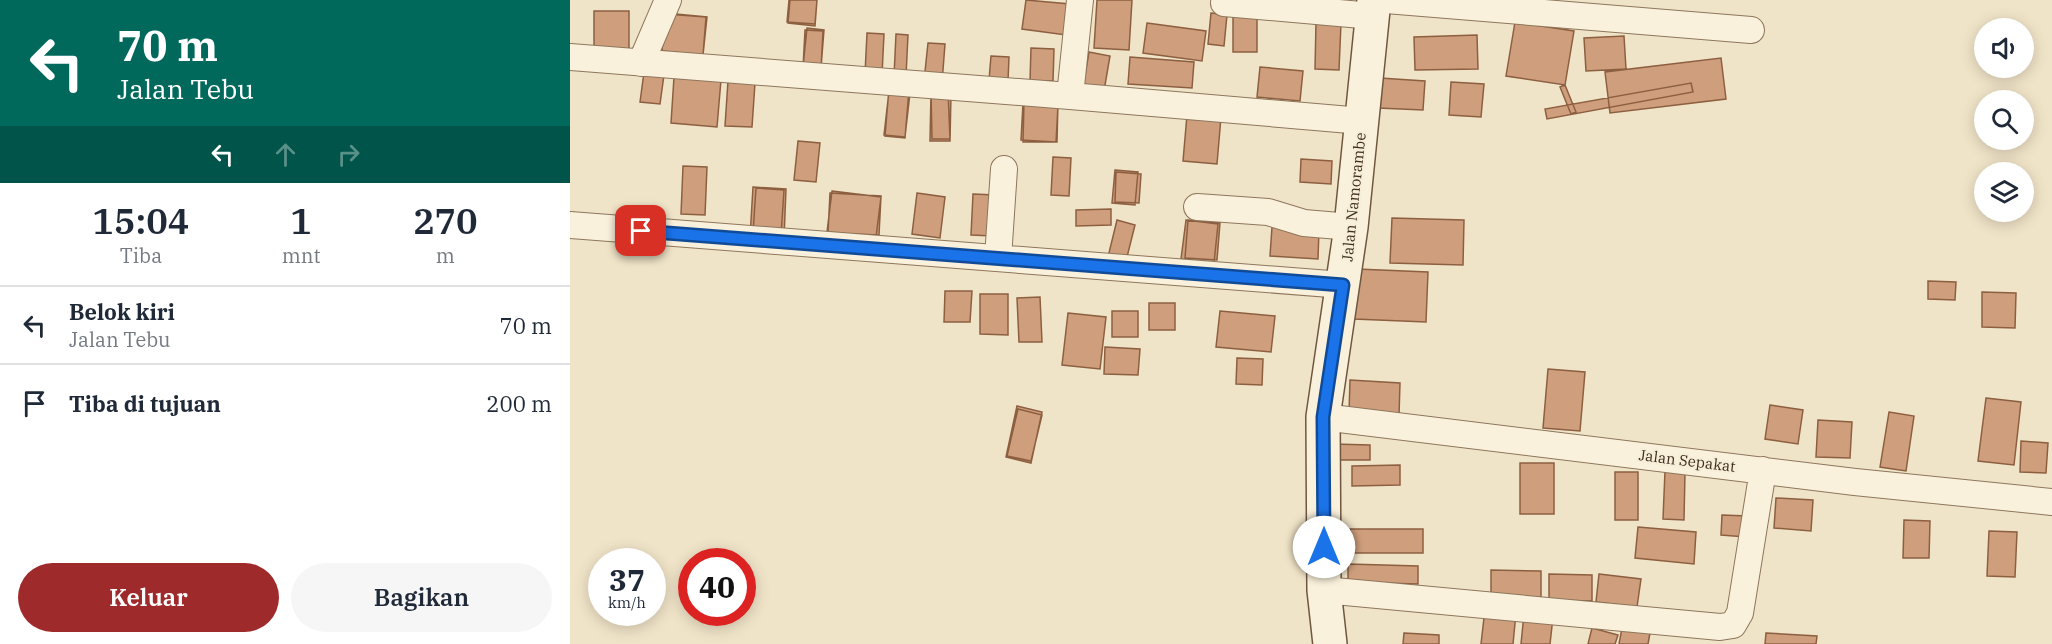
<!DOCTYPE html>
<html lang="id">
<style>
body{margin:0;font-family:"IBM Plex Serif",serif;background:#f6f6f7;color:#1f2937;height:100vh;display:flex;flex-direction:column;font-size:22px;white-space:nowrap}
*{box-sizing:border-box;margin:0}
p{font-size:20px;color:#747a83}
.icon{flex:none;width:33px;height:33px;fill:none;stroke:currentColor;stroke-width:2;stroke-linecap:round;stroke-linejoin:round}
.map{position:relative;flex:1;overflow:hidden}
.details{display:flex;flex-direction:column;background:#fff;width:570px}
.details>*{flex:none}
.hud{background:#00695c;color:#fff;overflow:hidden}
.buttons{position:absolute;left:1404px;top:18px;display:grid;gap:12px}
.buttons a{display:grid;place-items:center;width:60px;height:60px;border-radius:50%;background:#fff;box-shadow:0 3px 15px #0003;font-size:30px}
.speed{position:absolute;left:18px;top:548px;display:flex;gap:12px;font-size:30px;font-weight:700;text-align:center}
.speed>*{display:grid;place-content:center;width:78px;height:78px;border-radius:50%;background:#fff;box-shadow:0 3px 15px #0003;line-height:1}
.speed small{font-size:15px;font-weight:400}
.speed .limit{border:9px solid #d22;background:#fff;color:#111}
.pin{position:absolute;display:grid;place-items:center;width:51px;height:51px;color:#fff;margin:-26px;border-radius:12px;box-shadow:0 3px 9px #0006}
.me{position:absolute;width:66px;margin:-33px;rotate:0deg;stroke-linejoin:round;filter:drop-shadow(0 0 4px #0008)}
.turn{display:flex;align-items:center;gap:21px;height:126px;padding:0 18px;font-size:27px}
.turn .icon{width:78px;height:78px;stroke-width:2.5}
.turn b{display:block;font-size:42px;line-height:51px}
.lanes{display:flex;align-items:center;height:57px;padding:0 18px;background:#0003;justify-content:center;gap:30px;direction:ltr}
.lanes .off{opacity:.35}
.eta{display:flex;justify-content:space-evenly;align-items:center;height:102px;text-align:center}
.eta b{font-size:36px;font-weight:600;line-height:42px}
.action{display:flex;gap:12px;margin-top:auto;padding:12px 18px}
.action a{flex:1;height:69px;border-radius:36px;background:#9e2a2b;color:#fff;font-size:24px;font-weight:600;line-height:69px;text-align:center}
.action a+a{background:#f6f6f7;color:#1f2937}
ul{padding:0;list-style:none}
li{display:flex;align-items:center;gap:18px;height:78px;padding:0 18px;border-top:2px solid #e0e1e3}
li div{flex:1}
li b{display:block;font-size:22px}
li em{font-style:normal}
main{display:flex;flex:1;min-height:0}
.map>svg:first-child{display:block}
.building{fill:#cf9f7d;stroke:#8d5f41;stroke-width:1.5}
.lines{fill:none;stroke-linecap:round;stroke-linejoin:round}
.street-casing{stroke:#8d765c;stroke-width:28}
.secondary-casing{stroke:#6f573f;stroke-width:36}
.street{stroke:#faf1dc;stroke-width:26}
.secondary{stroke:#faf1dc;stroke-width:33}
.route-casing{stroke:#114b97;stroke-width:15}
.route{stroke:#1a73e8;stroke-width:10}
.labels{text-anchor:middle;stroke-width:4.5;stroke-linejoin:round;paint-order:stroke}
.street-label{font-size:15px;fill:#3d2e20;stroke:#f7eed8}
</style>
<main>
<section class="details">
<div class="hud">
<div class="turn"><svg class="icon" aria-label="left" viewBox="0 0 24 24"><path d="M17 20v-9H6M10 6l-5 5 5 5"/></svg><div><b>70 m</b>Jalan Tebu</div></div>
<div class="lanes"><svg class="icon" aria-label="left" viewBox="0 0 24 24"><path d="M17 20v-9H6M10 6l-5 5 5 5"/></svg><svg class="icon off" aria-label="ahead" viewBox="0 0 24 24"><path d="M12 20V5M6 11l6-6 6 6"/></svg><svg class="icon off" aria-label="right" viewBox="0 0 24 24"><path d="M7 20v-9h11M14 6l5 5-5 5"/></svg></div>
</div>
<div class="eta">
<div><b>15:04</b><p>Tiba</p></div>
<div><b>1</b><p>mnt</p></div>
<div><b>270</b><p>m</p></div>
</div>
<ul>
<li><svg class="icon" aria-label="left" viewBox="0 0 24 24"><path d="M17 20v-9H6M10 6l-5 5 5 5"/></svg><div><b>Belok kiri</b><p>Jalan Tebu</p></div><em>70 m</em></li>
<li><svg class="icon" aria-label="arrive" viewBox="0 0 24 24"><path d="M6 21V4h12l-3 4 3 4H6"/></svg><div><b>Tiba di tujuan</b></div><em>200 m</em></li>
</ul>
<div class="action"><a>Keluar</a><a>Bagikan</a></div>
</section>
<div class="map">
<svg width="1482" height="644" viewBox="0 0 1482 644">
<rect width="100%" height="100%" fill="#f0e4c8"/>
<path class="building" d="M 219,0 L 247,0 L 245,24 L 217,22 Z
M 220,0 L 247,0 L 245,26 L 218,23 Z
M 456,0 L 500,4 L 496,35 L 452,29 Z
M 527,0 L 562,0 L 559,50 L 524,48 Z
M 24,11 L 59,11 L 59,49 L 24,49 Z
M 95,13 L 137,17 L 133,55 L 92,51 Z
M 641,13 L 657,15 L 654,46 L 638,44 Z
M 95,14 L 136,17 L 133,55 L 91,52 Z
M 663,15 L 687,15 L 687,52 L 663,52 Z
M 746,22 L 771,23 L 769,70 L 745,69 Z
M 945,22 L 1004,31 L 995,85 L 936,76 Z
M 577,23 L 636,31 L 632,61 L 573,53 Z
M 237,28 L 254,30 L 251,68 L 233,67 Z
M 235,30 L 253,31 L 251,69 L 233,68 Z
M 297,33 L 314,34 L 312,75 L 295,74 Z
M 326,34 L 338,35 L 336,76 L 324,76 Z
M 907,35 L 908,69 L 845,70 L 844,37 Z
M 1054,36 L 1056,69 L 1016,71 L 1014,38 Z
M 358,43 L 375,44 L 372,83 L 354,81 Z
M 461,48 L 484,49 L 483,81 L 460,81 Z
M 519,52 L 540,56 L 534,91 L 513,88 Z
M 421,56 L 439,57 L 438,81 L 419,80 Z
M 560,57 L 624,62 L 622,88 L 558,84 Z
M 1151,58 L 1156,99 L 1040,113 L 1035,72 Z
M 690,67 L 733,71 L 730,101 L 687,97 Z
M 74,72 L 94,75 L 90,104 L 70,102 Z
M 104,77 L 151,80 L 147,127 L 101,123 Z
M 810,78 L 855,81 L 853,110 L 808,108 Z
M 158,81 L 185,83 L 182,127 L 155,126 Z
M 881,82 L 914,84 L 911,117 L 879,115 Z
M 1121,83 L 1123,92 L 977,119 L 975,109 Z
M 995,85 L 1006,112 L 1001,114 L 990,87 Z
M 319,88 L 339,90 L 335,138 L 315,136 Z
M 319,91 L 340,93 L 335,137 L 314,135 Z
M 361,91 L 378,91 L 380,139 L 362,139 Z
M 361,93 L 381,94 L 380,141 L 360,141 Z
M 454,102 L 488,103 L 487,142 L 453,142 Z
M 453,103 L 488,105 L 486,142 L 451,140 Z
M 617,115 L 651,117 L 647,164 L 613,161 Z
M 228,141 L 250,143 L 246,182 L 224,180 Z
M 483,157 L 501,158 L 499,196 L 481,195 Z
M 731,159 L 762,161 L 761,184 L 730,182 Z
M 113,166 L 137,167 L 135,215 L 111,214 Z
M 545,170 L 568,172 L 565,205 L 542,203 Z
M 546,172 L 571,174 L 569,203 L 545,202 Z
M 183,187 L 216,189 L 214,239 L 180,237 Z
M 186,188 L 214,190 L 211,235 L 183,233 Z
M 262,191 L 311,197 L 306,237 L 257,232 Z
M 260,193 L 311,196 L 309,235 L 258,233 Z
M 347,193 L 375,197 L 370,238 L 342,234 Z
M 403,194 L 425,195 L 423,236 L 401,235 Z
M 541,209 L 541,225 L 506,226 L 506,210 Z
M 822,218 L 894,220 L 893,265 L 820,263 Z
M 547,220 L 565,225 L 555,265 L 537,261 Z
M 616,220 L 648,224 L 644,263 L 611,259 Z
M 618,220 L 650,223 L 647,260 L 615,258 Z
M 702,227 L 749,230 L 748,259 L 700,256 Z
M 787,269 L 858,272 L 856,322 L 784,319 Z
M 1358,281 L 1386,282 L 1385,300 L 1358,299 Z
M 375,291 L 402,291 L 400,322 L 374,322 Z
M 1412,292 L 1446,293 L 1445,328 L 1412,327 Z
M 410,294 L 438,294 L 438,335 L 410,334 Z
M 470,297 L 472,342 L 449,342 L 447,298 Z
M 579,303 L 605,303 L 605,330 L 579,330 Z
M 542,311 L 568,311 L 568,337 L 542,337 Z
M 650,311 L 705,316 L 701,352 L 646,347 Z
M 498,313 L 536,317 L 530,369 L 492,365 Z
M 535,347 L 570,349 L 568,375 L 534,374 Z
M 667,358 L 693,359 L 692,385 L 666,384 Z
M 978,369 L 1015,372 L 1010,431 L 973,428 Z
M 780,380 L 830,383 L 829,416 L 779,413 Z
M 1416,398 L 1451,402 L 1444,465 L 1408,461 Z
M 1200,405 L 1233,410 L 1228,444 L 1195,439 Z
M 447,406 L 472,412 L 461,463 L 436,457 Z
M 448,409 L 472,415 L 461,461 L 437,456 Z
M 1319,412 L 1344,416 L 1336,471 L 1310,467 Z
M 1248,420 L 1282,422 L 1280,458 L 1246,457 Z
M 1451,441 L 1478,443 L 1476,473 L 1450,472 Z
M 763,444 L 800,445 L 800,460 L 762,460 Z
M 950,463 L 984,463 L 984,514 L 950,514 Z
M 830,465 L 830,485 L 782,486 L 782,466 Z
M 1095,471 L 1115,472 L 1114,520 L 1093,519 Z
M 1045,472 L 1068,472 L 1068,520 L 1045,520 Z
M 1206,498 L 1243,500 L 1241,531 L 1204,528 Z
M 1152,515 L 1177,516 L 1176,537 L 1151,535 Z
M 1334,520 L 1360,521 L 1359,558 L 1333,558 Z
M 1068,527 L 1126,532 L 1124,564 L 1065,558 Z
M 780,529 L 853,529 L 853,553 L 781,553 Z
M 1419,531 L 1447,532 L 1445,577 L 1417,576 Z
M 778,564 L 848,566 L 848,584 L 778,582 Z
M 921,570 L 971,571 L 971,601 L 921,600 Z
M 979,574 L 1022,575 L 1022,601 L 979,600 Z
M 1029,574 L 1071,579 L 1067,607 L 1026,602 Z
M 915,609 L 946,613 L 943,644 L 911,644 Z
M 954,614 L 983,617 L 980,644 L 951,644 Z
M 1022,628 L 1048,635 L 1045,644 L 1018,644 Z
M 1052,628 L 1080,633 L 1078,644 L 1049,644 Z
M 834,633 L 869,635 L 869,644 L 833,644 Z
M 1196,633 L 1247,636 L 1246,644 L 1195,644 Z"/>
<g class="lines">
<defs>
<path id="street" d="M 816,0 L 1181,30
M 654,3 L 803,16
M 0,57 L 500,96 L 792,121
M 71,63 L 98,0
M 500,96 L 510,0
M 627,207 L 698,212 L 734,223 L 781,227
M 0,225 L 773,285
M 428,258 L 434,169
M 753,417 L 1285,482 L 1482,502
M 754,590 L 1150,627 L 1163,625 L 1170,613 L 1193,470"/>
<path id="secondary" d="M 760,644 L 754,590 L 753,417 L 781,227 L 804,0"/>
</defs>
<use href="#street" class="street-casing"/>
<use href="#secondary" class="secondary-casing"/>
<use href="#street" class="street"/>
<use href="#secondary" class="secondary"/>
</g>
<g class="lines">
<defs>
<path id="route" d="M 71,231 L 773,285 L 753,417 L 754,547"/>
</defs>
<use href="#route" class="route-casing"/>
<use href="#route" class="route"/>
</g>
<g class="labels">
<g class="street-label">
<text transform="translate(784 197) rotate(-84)" y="5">Jalan Namorambe</text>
<text transform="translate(1117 461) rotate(7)" y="5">Jalan Sepakat</text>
</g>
</g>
</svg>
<div class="buttons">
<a><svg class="icon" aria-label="sound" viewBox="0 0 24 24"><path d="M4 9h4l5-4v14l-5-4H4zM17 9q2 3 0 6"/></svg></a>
<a><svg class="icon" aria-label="search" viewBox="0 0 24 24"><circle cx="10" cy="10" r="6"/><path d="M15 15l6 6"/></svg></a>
<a><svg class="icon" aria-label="layers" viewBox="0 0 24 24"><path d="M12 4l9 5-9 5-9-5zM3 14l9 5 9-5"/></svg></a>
</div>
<div class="speed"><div>37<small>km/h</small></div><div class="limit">40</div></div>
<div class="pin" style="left:71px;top:231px;background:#d93025"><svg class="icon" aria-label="arrive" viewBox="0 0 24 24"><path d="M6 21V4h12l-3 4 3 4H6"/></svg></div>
<svg class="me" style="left:754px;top:547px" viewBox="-20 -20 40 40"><circle r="19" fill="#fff"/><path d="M0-13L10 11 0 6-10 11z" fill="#1a73e8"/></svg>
</div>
</main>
